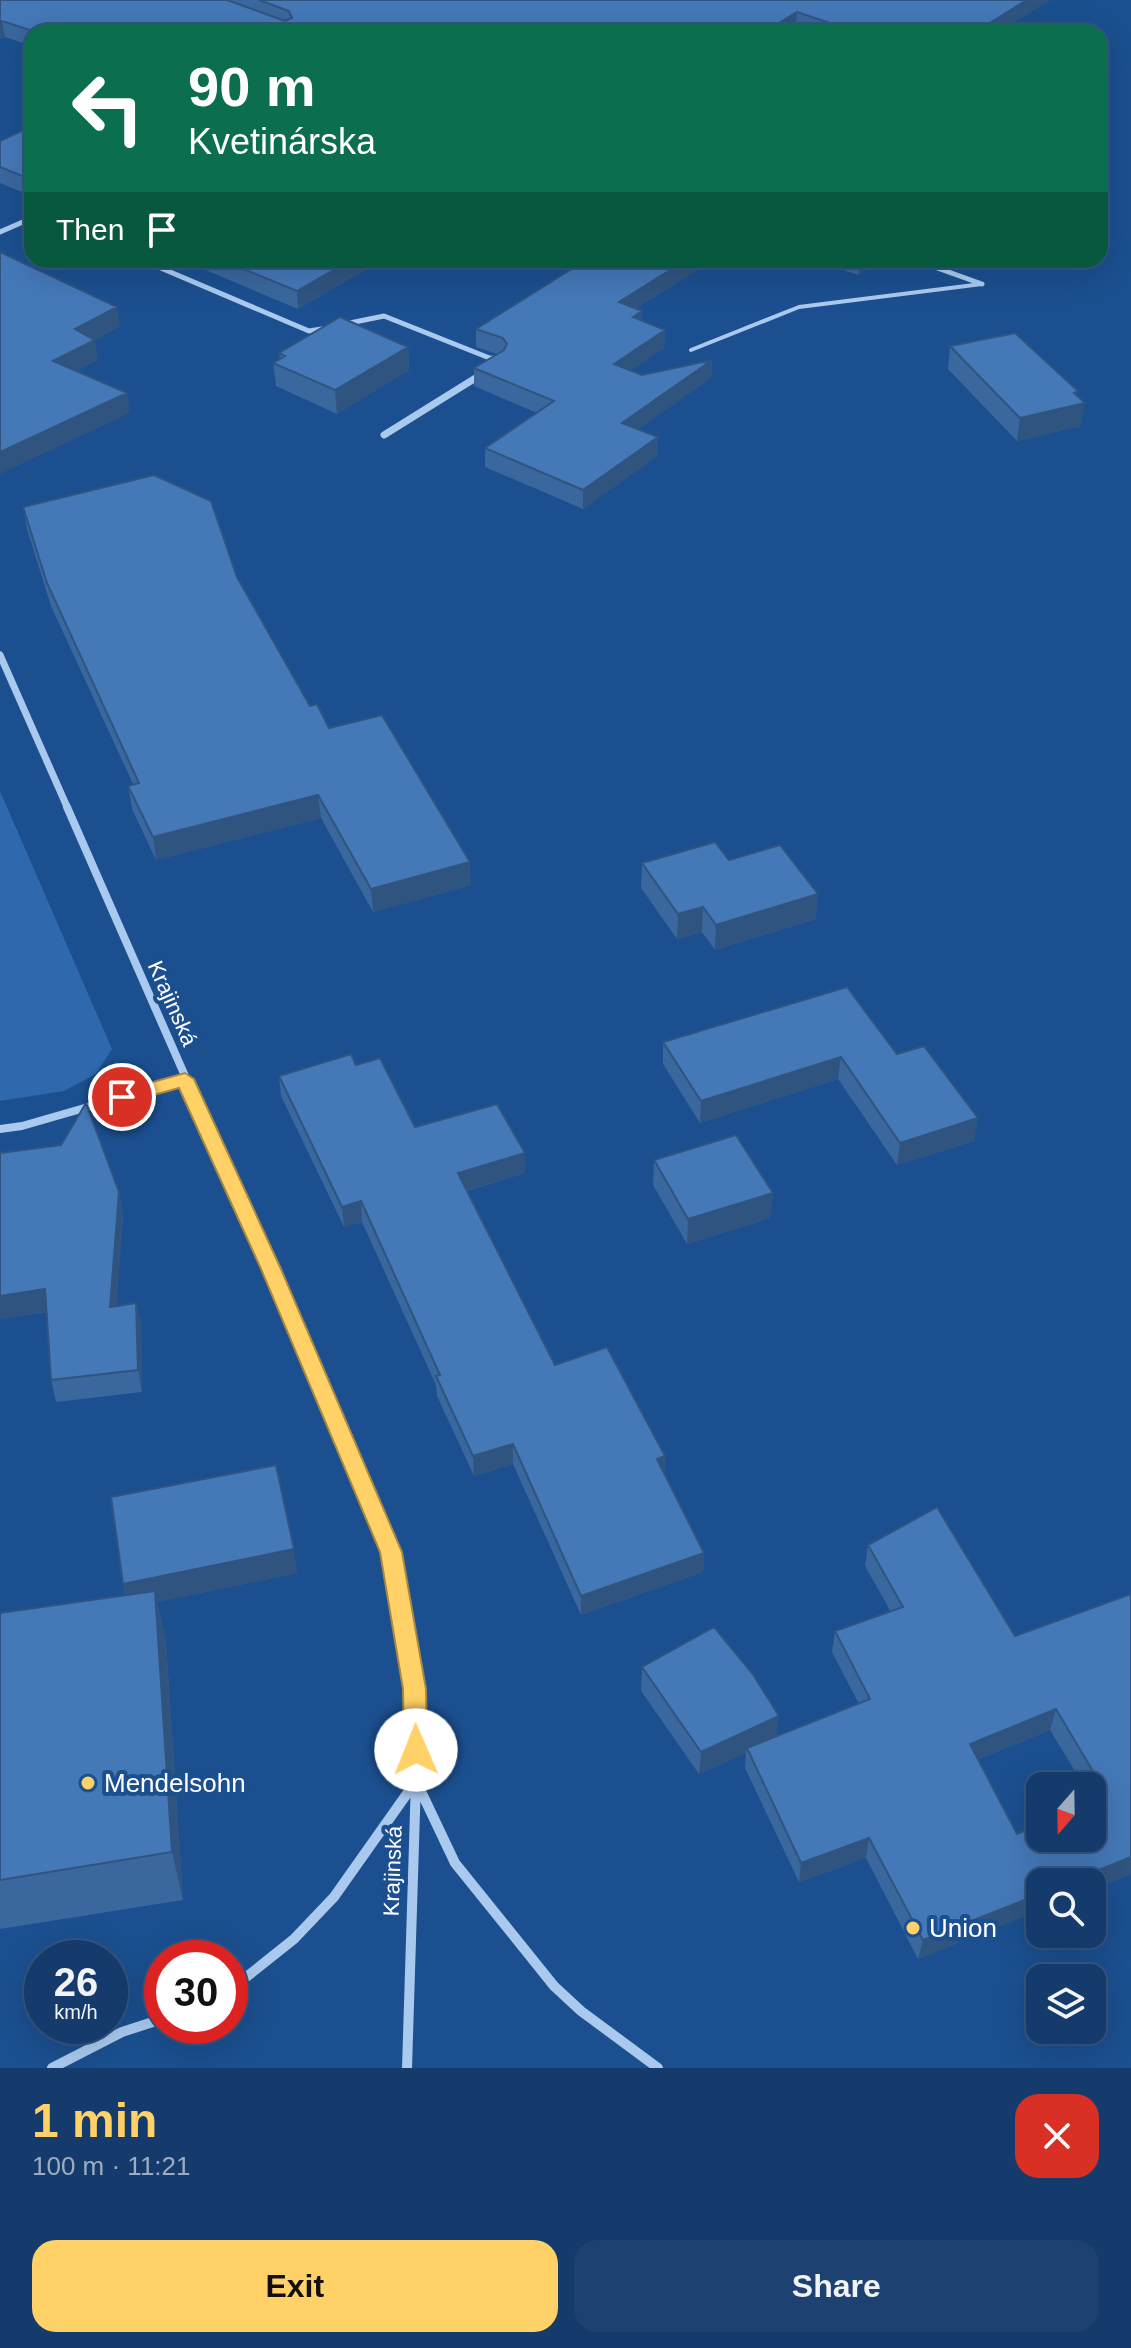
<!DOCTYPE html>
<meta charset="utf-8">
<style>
body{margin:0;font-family:Helvetica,sans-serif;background:#1d4271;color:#f1f3f6;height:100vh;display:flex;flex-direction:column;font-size:30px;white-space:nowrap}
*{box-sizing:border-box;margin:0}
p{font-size:26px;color:#9dadc1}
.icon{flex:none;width:44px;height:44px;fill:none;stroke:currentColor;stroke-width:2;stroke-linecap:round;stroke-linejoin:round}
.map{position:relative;height:2068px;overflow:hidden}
.details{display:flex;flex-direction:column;background:#143b6b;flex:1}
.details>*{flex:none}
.banner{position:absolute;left:24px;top:24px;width:1084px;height:244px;border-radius:24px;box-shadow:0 8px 32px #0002,0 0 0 2px #33557e;background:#0b6e4f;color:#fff;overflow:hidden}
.needle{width:52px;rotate:200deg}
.fabs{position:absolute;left:1026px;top:1772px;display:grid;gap:16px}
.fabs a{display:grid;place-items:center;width:80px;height:80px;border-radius:16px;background:#143b6b;box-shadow:0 8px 32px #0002,0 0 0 2px #33557e;font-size:40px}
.speed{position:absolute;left:24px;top:1940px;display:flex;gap:16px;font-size:40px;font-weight:700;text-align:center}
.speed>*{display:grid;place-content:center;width:104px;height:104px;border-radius:50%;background:#143b6b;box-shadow:0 8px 32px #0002,0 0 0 2px #33557e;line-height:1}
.speed small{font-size:20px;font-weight:400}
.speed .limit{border:12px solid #d22;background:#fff;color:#111}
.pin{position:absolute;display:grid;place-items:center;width:68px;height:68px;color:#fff;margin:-34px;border:4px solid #fff;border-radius:50%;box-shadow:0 2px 8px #0007}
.me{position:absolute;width:88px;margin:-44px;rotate:359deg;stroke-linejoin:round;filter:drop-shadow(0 0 6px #0008)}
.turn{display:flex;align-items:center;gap:28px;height:168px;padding:0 32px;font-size:36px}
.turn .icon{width:104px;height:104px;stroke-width:2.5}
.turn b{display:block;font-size:56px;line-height:68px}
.then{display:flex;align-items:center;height:76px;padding:0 32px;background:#0003;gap:16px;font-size:30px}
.round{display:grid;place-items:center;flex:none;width:84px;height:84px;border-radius:24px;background:#1d4271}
.headline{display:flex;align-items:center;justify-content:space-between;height:136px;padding:0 32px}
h1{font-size:48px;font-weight:800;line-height:60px;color:#ffd166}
.cta{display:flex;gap:16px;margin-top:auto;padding:16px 32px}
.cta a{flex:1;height:92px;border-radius:24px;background:#ffd166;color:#111;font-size:32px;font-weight:800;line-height:92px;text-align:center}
.cta a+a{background:#1d4271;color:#f1f3f6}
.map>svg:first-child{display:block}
.green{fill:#2e69ad}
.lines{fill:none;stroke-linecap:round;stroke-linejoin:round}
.lane{stroke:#a9c9ee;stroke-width:4}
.street-far3{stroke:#a9c9ee;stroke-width:5}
.street-far2{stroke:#a9c9ee;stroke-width:7}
.street-far1{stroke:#a9c9ee;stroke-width:8}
.street{stroke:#a9c9ee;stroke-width:10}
.wall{fill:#3a679d;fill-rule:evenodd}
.shaded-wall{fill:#305480}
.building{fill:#4478b7;stroke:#305480;stroke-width:2;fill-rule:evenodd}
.route{fill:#ffd166;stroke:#a68842;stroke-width:2}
.poi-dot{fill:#ffd166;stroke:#1b4f8f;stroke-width:3}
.labels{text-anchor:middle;stroke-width:8;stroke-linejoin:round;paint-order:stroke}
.street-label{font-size:22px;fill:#fff;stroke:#1b4f8f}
.near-poi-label{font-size:26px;fill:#fff;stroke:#1b4f8f;text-anchor:start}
</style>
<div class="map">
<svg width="1131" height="2068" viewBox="0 0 1131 2068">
<rect width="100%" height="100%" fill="#1b4f8f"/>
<path class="green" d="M 0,791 L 112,1049 L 96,1074 L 64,1091 L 0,1101 Z"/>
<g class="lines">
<path class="lane" d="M 691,350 L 799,307 L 982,284"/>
<path class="street-far3" d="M 0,232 L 32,218
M 142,260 L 309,331 L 328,328
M 915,260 L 982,284
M 345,324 L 384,316 L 497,361"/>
<path class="street-far2" d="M 492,359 L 498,361
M 384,435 L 482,374
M 0,655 L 68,809"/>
<path class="street-far1" d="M 67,807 L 314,1370
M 0,1129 L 22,1126 L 185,1079"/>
<path class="street" d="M 313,1368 L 391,1552 L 415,1689 L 416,1780 L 407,2068
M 418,1785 L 455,1863 L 554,1986 L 581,2011 L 658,2068
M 230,1990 L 294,1939 L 334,1897 L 416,1781
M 52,2068 L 122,2032 L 162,2019"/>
</g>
<path class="wall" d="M 0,0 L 1050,0 L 999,32 L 806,32 L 796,28 L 790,32 L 32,32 L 32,46 L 5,37 L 0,39 Z
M 32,126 L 32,196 L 0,183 L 0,141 Z
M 182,260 L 382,260 L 298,309 Z
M 815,260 L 880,260 L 858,275 Z
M 636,309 L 642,311 L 642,321 L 665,330 L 664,348 L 631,370 L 642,375 L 712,360 L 711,378 L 638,429 L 658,437 L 657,456 L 583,509 L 485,467 L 485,448 L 537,413 L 474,386 L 474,368 L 497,354 L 476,347 L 476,329 Z
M 950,346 L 1077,395 L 1081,426 L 1017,441 L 948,369 Z
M 408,347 L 409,370 L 337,414 L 276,386 L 273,363 L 280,359 L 279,353 Z
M 23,507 L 237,577 L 310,706 L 471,885 L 373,912 L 321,818 L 156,860 L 132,809 L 128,786 L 133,784 L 51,606 L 27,529 Z
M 729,860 L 816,919 L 715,950 L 702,932 L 677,939 L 641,888 L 642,863 Z
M 663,1042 L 897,1054 L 974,1141 L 897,1165 L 838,1079 L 700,1123 L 663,1064 Z
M 356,1065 L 415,1127 L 525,1153 L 525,1173 L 467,1191 L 555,1365 L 665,1456 L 664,1472 L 704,1553 L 703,1572 L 581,1615 L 513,1464 L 474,1476 L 437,1396 L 436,1385 L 362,1222 L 344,1227 L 281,1096 L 279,1076 Z
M 654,1160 L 773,1193 L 770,1218 L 687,1244 L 653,1185 Z
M 119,1192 L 123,1215 L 116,1306 L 136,1303 L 141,1325 L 142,1392 L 56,1402 L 51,1380 L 46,1312 L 0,1319 Z
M 868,1545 L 1015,1636 L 1131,1594 L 1131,1874 L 1092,1890 L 1092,1882 L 1040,1882 L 1040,1910 L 918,1959 L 866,1858 L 799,1882 L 745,1768 L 746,1753 L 699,1774 L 641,1691 L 642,1667 L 776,1737 L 859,1704 L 832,1652 L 835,1631 L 891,1612 L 865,1566 ZM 1050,1730 L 1084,1786 L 1092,1786 L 1092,1801 L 1017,1834 L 978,1759 Z
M 297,1573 L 157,1602 L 166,1642 L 183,1900 L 0,1929 L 0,1613 L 125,1595 L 123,1584 Z"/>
<path class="shaded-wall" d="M 1027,0 L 1050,0 L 999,32 L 975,32 Z
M 797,12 L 796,28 L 790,32 L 764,32 Z
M 2,21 L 5,37 L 0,39 L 0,22 Z
M 351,260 L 382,260 L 298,309 L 297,291 Z
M 686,260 L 714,260 L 618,320 L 619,302 Z
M 859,260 L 880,260 L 858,275 Z
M 117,307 L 120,327 L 78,349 L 75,329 Z
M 642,311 L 641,329 L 633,317 Z
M 665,330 L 664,348 L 614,382 L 614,364 Z
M 95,340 L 98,360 L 56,381 L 53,361 Z
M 408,347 L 409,370 L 337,414 L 335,390 Z
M 712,360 L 711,378 L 622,441 L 622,423 Z
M 1078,391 L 1075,405 L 1085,403 L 1081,426 L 1017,441 L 1020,418 Z
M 127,393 L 130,413 L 0,474 L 0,452 Z
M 658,437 L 657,456 L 583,509 L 583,490 Z
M 318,795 L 321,818 L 156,860 L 153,837 Z
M 470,862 L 471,885 L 373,912 L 371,889 Z
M 818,894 L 816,919 L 715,950 L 716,925 Z
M 703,907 L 702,932 L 677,939 L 678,914 Z
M 841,1057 L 838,1079 L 700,1123 L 701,1101 Z
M 978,1118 L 974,1141 L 897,1165 L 900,1143 Z
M 525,1153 L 525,1173 L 459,1193 L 458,1173 Z
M 119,1192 L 123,1215 L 115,1329 L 110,1307 Z
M 773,1193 L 770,1218 L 687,1244 L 688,1219 Z
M 361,1201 L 362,1222 L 344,1227 L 342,1207 Z
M 45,1289 L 50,1311 L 0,1319 L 0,1296 Z
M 136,1303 L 141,1325 L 142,1392 L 138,1370 Z
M 513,1444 L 513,1464 L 474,1476 L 473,1456 Z
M 665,1456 L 664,1476 L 657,1459 Z
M 294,1549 L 297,1573 L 157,1602 L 166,1642 L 183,1900 L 172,1852 L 128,1608 L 123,1584 Z
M 704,1553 L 703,1572 L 581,1615 L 581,1596 Z
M 1056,1709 L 1050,1730 L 965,1764 L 970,1744 Z
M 779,1716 L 776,1739 L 747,1748 L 746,1753 L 699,1774 L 701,1752 Z
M 869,1838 L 866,1858 L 799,1882 L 801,1863 Z
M 1131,1857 L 1131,1874 L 1092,1890 L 1092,1882 L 1069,1882 Z
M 1040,1894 L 1040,1910 L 918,1959 L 923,1940 Z"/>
<path class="building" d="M 0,0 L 227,0 L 285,21 L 292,18 L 289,11 L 259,0 L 1027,0 L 975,32 L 857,32 L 797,12 L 764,32 L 36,32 L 2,21 L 0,22 Z
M 32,126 L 32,180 L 0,167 L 0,141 Z
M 0,252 L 117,307 L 75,329 L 95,340 L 53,361 L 127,393 L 0,452 Z
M 222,260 L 351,260 L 297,291 Z
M 586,260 L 686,260 L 619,302 L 642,311 L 633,317 L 665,330 L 614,364 L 642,375 L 712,360 L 622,423 L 658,437 L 583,490 L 485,448 L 554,401 L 474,368 L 504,350 L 507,344 L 503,338 L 476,329 Z
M 340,317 L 408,347 L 335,390 L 273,363 L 285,356 L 279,353 Z
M 1015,333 L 1078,391 L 1074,393 L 1085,403 L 1020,418 L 950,346 Z
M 154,475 L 211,501 L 237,577 L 310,706 L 317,704 L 329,728 L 382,715 L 470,862 L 371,889 L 318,795 L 153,837 L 128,786 L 139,783 L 47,583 L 23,507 Z
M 715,842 L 729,860 L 780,845 L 818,894 L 716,925 L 703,907 L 678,914 L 642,863 Z
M 847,987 L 897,1054 L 924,1046 L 978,1118 L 900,1143 L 841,1057 L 701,1101 L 663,1042 Z
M 351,1054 L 356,1065 L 380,1058 L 415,1127 L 497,1104 L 525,1153 L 458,1173 L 555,1365 L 607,1347 L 665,1456 L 657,1459 L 704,1553 L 581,1596 L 513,1444 L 473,1456 L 436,1376 L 440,1375 L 361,1201 L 342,1207 L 279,1076 Z
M 86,1103 L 119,1192 L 110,1307 L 136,1303 L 138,1370 L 51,1380 L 45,1289 L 0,1296 L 0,1153 L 61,1145 Z
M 736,1135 L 773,1193 L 688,1219 L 654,1160 Z
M 276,1465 L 294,1549 L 123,1584 L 111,1497 Z
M 937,1507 L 1015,1636 L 1131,1594 L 1131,1857 L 1069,1882 L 1040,1882 L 1040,1894 L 923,1940 L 869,1838 L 801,1863 L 747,1748 L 870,1699 L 835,1631 L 903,1607 L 868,1545 ZM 1056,1709 L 1107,1795 L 1092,1801 L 1092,1838 L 1040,1838 L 1040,1824 L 1017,1834 L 970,1744 Z
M 155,1591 L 172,1852 L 0,1880 L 0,1613 Z
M 714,1627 L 752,1673 L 779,1716 L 701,1752 L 642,1667 Z"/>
<path class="route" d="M 185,1073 L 194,1079 L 281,1269 L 402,1552 L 426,1689 L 427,1750 L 424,1758 L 416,1761 L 407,1758 L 404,1750 L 403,1689 L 380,1552 L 261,1269 L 179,1088 L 122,1104 L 113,1097 L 116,1092 Z"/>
<g class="poi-dot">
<circle cx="88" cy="1783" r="8"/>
<circle cx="913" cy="1928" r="8"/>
</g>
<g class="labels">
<g class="street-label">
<text transform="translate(173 1003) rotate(66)" y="8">Krajinská</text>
<text transform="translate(392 1871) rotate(-88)" y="8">Krajinská</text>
</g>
<g class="near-poi-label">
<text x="104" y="1792">Mendelsohn</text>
<text x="929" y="1937">Union</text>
</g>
</g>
</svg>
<div class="fabs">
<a><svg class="needle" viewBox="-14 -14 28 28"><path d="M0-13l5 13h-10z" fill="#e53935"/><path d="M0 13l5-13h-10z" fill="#9dadc1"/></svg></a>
<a><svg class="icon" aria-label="search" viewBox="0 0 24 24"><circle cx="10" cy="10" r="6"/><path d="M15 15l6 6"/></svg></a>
<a><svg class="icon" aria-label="layers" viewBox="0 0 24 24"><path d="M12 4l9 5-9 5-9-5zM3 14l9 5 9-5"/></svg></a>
</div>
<div class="speed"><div>26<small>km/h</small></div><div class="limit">30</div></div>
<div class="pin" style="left:122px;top:1097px;background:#d93025"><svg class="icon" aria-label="arrive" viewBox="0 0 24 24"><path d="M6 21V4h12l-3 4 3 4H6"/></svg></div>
<svg class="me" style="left:416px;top:1750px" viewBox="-20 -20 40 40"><circle r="19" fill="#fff"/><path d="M0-13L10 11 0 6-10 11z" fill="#ffd166"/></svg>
<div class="banner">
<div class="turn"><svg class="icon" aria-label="left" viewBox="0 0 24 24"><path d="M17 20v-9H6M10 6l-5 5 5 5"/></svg><div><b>90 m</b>Kvetinárska</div></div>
<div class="then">Then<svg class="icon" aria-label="arrive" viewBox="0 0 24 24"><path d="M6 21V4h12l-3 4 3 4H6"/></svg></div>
</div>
</div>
<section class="details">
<div class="headline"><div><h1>1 min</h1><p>100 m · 11:21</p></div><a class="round" style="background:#d93025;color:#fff"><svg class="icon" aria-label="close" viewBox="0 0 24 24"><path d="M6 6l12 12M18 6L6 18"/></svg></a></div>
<div class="cta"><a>Exit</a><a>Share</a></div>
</section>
